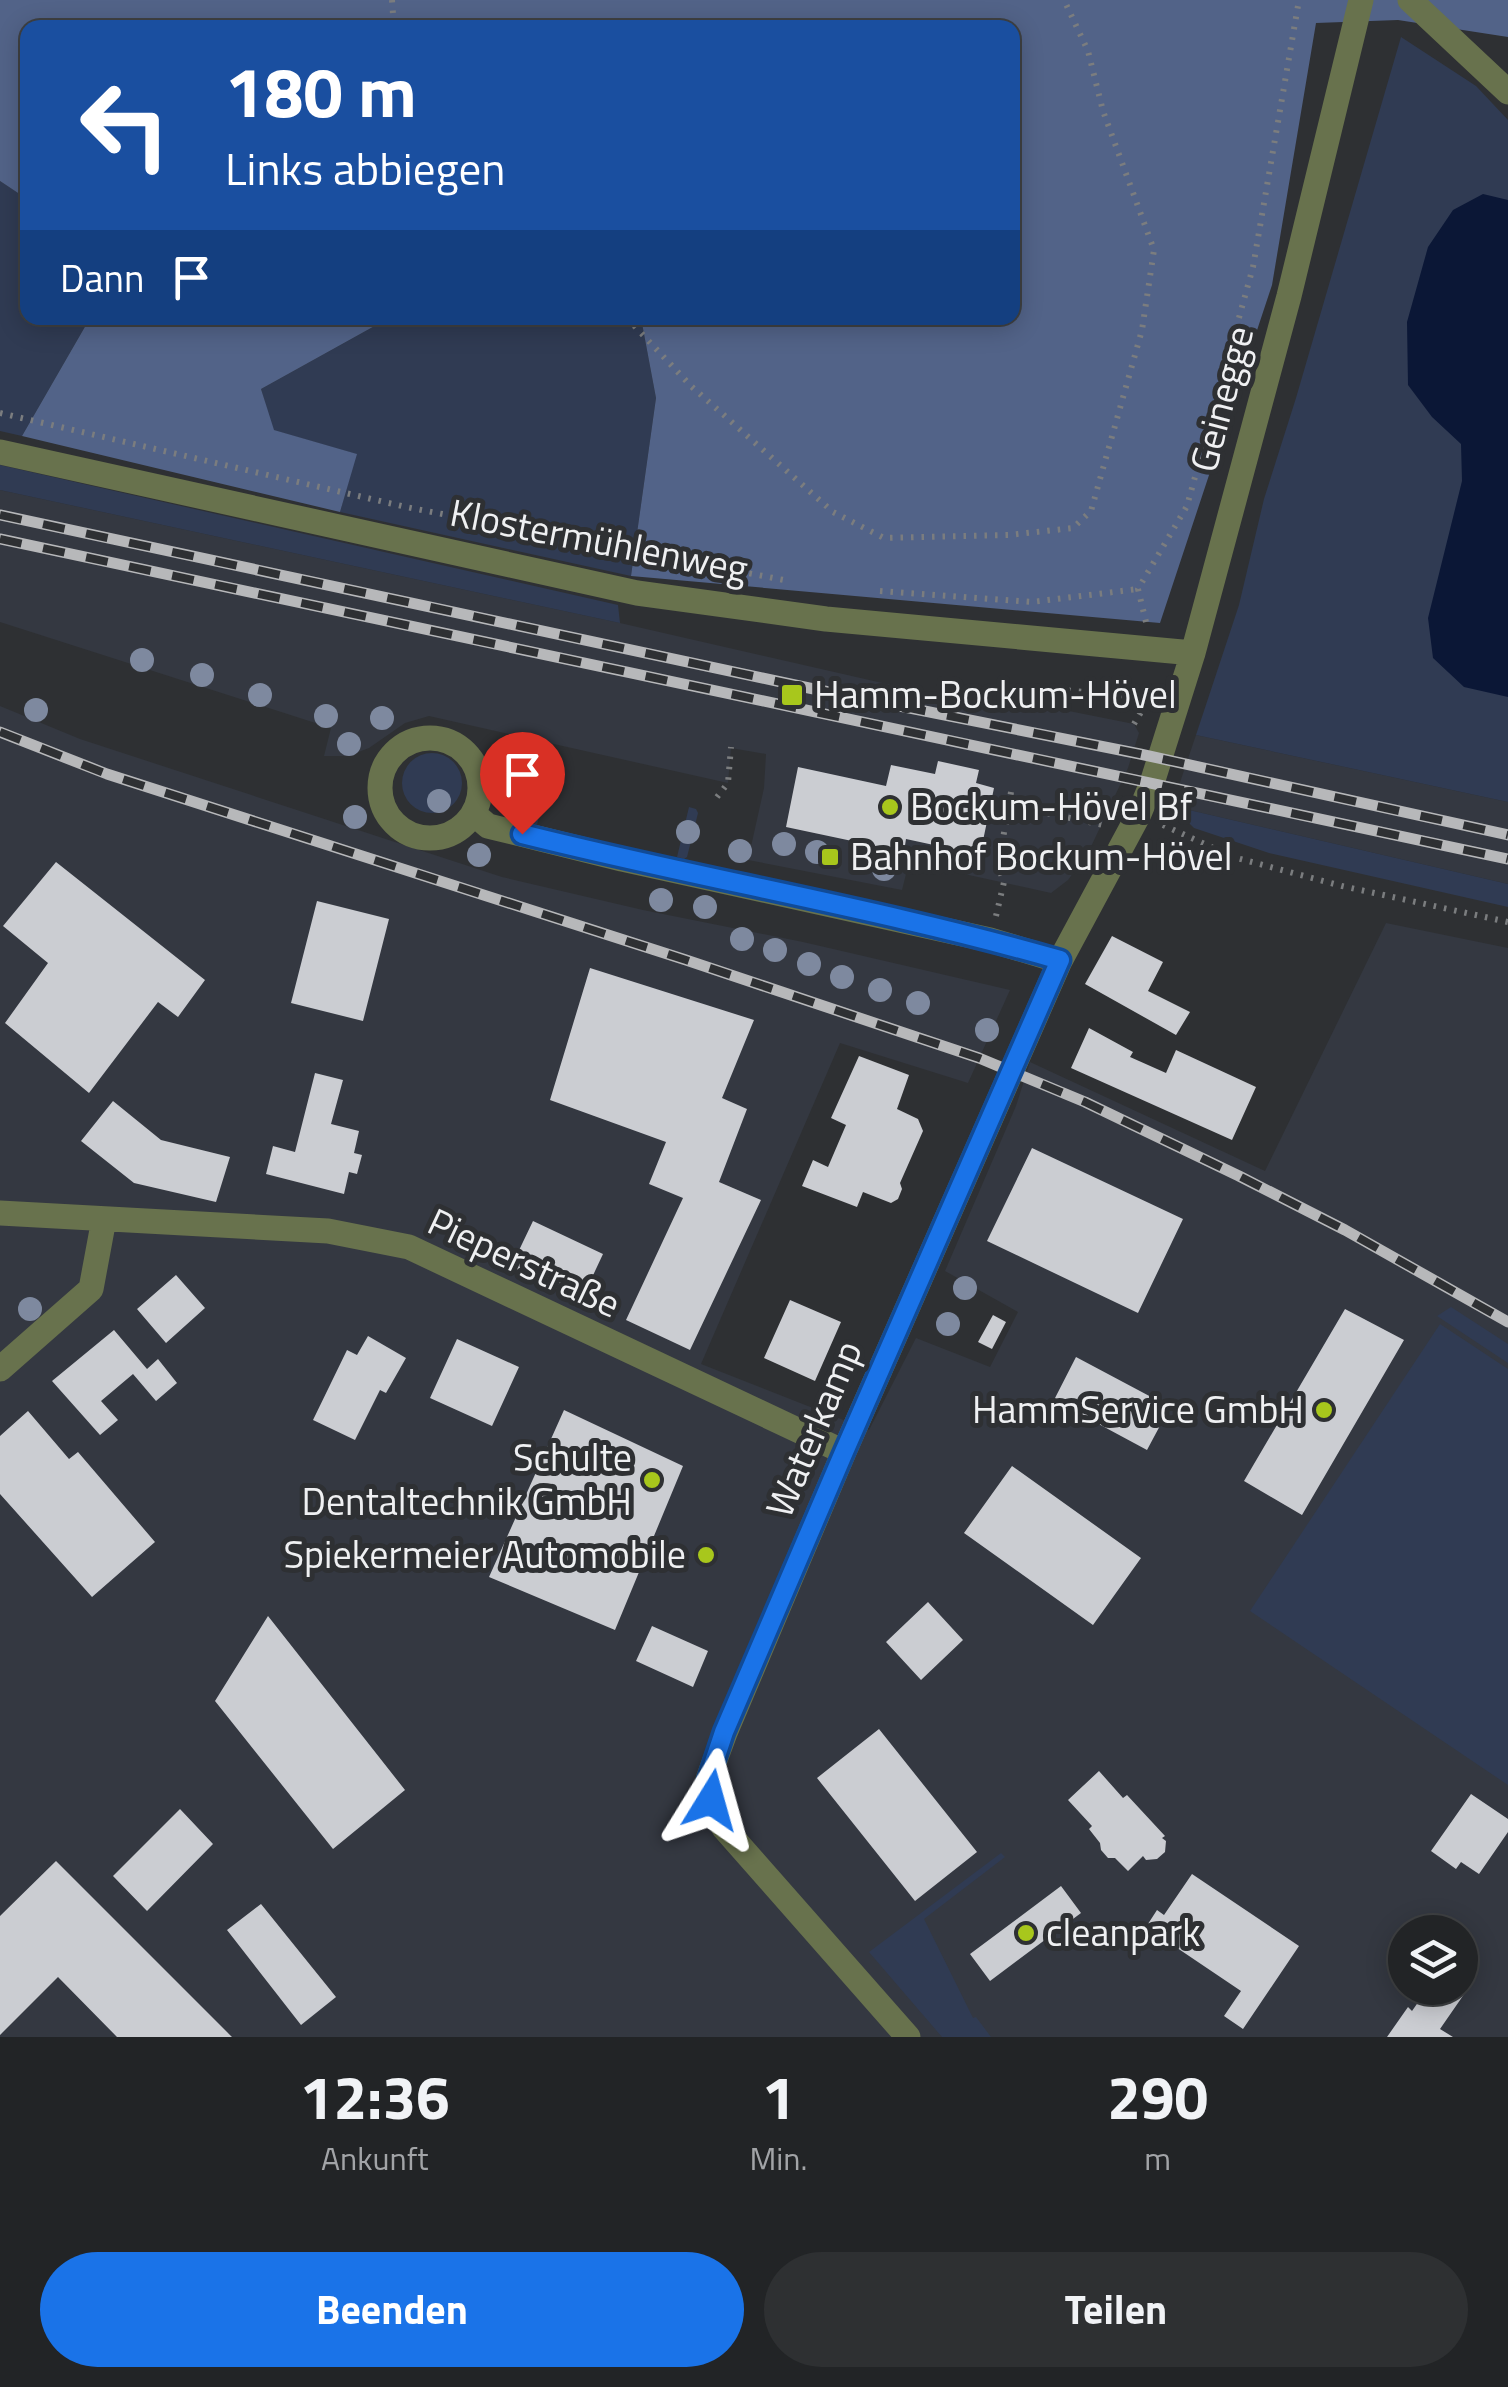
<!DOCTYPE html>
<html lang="de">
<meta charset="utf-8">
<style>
body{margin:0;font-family:"Titillium Web",sans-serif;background:#2e3032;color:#f1f3f6;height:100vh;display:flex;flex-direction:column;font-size:38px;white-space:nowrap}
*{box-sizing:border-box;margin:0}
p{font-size:32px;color:#a2a4a7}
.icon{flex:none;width:55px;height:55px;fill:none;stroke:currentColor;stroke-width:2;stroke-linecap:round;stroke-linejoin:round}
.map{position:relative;height:2037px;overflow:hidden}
.panel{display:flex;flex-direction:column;background:#222426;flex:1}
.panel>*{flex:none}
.banner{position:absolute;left:20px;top:20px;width:1000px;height:305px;border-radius:20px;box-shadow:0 5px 25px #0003,0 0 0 2px #3f4143;background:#1a4fa0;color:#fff;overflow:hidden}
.buttons{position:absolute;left:1388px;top:1915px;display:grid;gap:20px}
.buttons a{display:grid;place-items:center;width:90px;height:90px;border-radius:50%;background:#222426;box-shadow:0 5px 25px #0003,0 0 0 2px #3f4143;font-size:50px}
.pin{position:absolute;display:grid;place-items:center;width:85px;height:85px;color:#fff;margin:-102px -42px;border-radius:50% 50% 50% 0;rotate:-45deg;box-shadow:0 0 10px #0007}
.pin .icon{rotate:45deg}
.me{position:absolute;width:110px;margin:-55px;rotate:8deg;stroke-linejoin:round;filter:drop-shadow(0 0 8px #0008)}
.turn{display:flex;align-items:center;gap:35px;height:210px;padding:0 40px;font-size:45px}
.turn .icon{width:130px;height:130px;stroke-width:2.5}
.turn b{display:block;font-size:70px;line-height:85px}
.then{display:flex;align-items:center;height:95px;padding:0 40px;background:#0003;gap:20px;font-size:38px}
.eta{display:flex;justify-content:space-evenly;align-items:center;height:170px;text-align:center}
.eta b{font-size:60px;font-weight:700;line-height:70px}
.primary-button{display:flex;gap:20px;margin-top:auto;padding:20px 40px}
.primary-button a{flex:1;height:115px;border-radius:60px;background:#1a73e8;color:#fff;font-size:40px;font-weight:700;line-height:115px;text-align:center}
.primary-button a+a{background:#2e3032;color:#f1f3f6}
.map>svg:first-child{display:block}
.built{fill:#343841;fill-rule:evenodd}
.green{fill:#303b53}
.forest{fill:#526388}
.water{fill:#0b1736}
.building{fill:#cbcdd2}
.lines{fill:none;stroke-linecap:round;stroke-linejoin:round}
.path{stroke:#7b7d7f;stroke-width:6;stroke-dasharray:2.5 8;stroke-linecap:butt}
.minor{stroke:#68724d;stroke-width:25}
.rail-casing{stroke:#b7b8ba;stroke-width:11}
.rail{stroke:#2e3033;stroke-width:8;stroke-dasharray:22;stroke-linecap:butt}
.tree{fill:#7e899f}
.route-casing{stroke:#114b97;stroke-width:25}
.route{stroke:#1a73e8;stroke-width:18}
.poi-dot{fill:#a8c71c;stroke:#2e3033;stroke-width:4}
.labels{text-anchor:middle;stroke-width:10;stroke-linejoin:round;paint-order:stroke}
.street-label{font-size:38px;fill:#eff0f2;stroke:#2e3033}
.poi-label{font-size:38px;fill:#eff0f2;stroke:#2e3033;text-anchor:start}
</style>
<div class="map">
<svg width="1508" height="2037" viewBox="0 0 1508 2037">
<rect width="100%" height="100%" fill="#2e3033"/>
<path class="built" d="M 0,490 L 620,623 L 935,695 L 1015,709 L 1018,701 L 1089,715 L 1134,724 L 1139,733 L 1128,768 L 1088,853 L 1068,880 L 1051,893 L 909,862 L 902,890 L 748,860 L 764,788 L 766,754 L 731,748 L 728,783 L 429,716 L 405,723 L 369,748 L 348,756 L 324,756 L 331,728 L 0,622 Z
M 0,706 L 80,739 L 502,877 L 643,910 L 803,942 L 1010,990 L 968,1083 L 840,1043 L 701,1364 L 869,1430 L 916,1338 L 990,1367 L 1018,1312 L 945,1271 L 1016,1106 L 1030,1062 L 1265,1171 L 1386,923 L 1508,948 L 1508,2037 L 0,2037 ZM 1405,1932 L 1460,1932 L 1460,1988 L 1405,1988 Z
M 1196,735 L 1508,802 L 1508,884 L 1172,806 Z"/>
<path class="green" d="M 1401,37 L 1476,86 L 1508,120 L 1508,802 L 1196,735 L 1239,605 L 1264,499 L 1296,398 Z
M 0,181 L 27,199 L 28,318 L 90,318 L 22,436 L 0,431 Z
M 389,318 L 641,318 L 656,398 L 631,576 L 340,512 L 356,454 L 273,430 L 261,389 Z
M 0,465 L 618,605 L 620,623 L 0,490 Z
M402 783a30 30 0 1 1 60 0a30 30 0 1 1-60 0Z
M 495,763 L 512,766 L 506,791 L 543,800 L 537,825 C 513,812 494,791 495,763 Z
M 1172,806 L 1508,884 L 1508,907 L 1269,853 L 1194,828 Z
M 689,807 L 696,809 L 698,813 L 687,857 L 684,859 L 677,857 Z
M 1451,1307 L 1508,1344 L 1508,1363 L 1437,1316 Z
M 1440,1324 L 1508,1369 L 1508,1785 L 1250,1611 Z
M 1001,1853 L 1005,1857 L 924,1919 L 973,2018 L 976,2017 L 991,2037 L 942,2037 L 869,1952 Z"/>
<path class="forest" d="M 0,0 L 1508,0 L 1508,37 L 1398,20 L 1316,23 L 1272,285 L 1160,623 L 631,576 L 656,398 L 641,318 L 1012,318 L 1012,28 L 28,28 L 27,199 L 0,181 Z
M 90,318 L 389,318 L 261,389 L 274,430 L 357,454 L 340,512 L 22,436 Z"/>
<path class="water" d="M 1483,194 L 1508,200 L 1508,697 L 1464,687 L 1433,658 L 1428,618 L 1462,481 L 1461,444 L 1432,417 L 1408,385 L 1407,322 L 1428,247 L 1453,210 Z"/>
<path class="building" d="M 938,761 L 979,770 L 976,783 L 994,788 L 980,855 L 906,839 L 904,852 L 786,827 L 798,767 L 886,786 L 891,765 L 935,774 Z
M 56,862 L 205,980 L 178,1017 L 158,1002 L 89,1093 L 5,1023 L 48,963 L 3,926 Z
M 317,901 L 389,919 L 363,1021 L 291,1003 Z
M 1112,936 L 1163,962 L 1148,991 L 1190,1012 L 1176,1035 L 1085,984 Z
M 590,968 L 754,1020 L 722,1098 L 747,1109 L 719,1182 L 761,1200 L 690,1350 L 626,1320 L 683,1198 L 649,1184 L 666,1142 L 550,1100 Z
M 1089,1028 L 1133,1052 L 1130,1057 L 1166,1073 L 1176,1050 L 1256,1087 L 1232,1140 L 1071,1068 Z
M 859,1056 L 909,1075 L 897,1109 L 918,1119 L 923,1131 L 900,1183 L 902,1189 L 898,1199 L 891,1203 L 863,1192 L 857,1207 L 802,1186 L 813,1160 L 828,1167 L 846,1125 L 831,1118 Z
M 315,1073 L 343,1080 L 331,1124 L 359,1131 L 354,1153 L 362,1155 L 357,1174 L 349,1172 L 344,1194 L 266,1174 L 273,1146 L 295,1152 Z
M 113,1101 L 161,1140 L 230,1157 L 216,1202 L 134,1183 L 81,1141 Z
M 1032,1148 L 1183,1219 L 1138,1313 L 987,1241 Z
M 533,1221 L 603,1254 L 581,1301 L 511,1267 Z
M 176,1275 L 205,1308 L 166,1343 L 137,1309 Z
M 790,1300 L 841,1322 L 815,1381 L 764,1358 Z
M 1345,1309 L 1404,1340 L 1302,1515 L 1244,1481 Z
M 993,1315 L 1006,1322 L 992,1349 L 978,1342 Z
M 114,1330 L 147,1369 L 158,1359 L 177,1383 L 156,1401 L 133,1374 L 101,1401 L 118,1420 L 100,1435 L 52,1381 Z
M 368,1336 L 406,1358 L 386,1393 L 380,1390 L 355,1440 L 313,1420 L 347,1350 L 357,1355 Z
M 457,1339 L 519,1367 L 492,1426 L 430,1398 Z
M 1076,1357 L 1170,1407 L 1147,1450 L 1054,1400 Z
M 564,1410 L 683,1466 L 615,1630 L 489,1577 Z
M 28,1411 L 69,1459 L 78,1452 L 155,1542 L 92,1597 L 0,1494 L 0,1436 Z
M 1012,1466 L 1141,1558 L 1093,1625 L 964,1533 Z
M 928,1602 L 963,1640 L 921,1680 L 886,1642 Z
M 268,1616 L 405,1790 L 333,1849 L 215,1701 Z
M 652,1626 L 708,1651 L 693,1687 L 636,1661 Z
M 879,1729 L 977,1852 L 915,1901 L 817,1778 Z
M 1099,1771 L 1123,1798 L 1127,1795 L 1165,1836 L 1162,1838 L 1166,1841 L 1165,1852 L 1157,1859 L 1146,1860 L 1143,1856 L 1128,1871 L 1115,1858 L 1108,1858 L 1101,1850 L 1100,1843 L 1089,1829 L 1092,1826 L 1068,1800 Z
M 1471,1794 L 1508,1819 L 1508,1832 L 1479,1874 L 1461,1862 L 1456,1869 L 1431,1851 Z
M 180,1809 L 213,1844 L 147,1911 L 113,1876 Z
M 56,1861 L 232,2037 L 117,2037 L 58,1977 L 0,2035 L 0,1916 Z
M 1192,1874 L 1299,1946 L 1243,2029 L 1224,2016 L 1241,1991 L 1146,1927 L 1157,1910 L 1164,1915 Z
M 1061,1886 L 1081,1913 L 990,1981 L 970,1954 Z
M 261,1904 L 336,1997 L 301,2025 L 227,1930 Z
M 1460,1985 L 1467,1990 L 1440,2029 L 1453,2037 L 1387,2037 L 1408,2007 L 1412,2011 L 1428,1988 L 1460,1988 Z"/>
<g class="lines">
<path class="path" d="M 392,0 L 394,28
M 627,318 L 691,386 L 833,512 L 884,538 L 1008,535 L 1073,528 L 1091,511 L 1142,330 L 1154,250 L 1103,111 L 1088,51 L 1064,0
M 0,413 L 406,507 L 789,581
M 880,591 L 1032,602 L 1138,589
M 1146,622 L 1138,589 L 1187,506 L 1253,267 L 1299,0
M 1030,703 L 1032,687 L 1149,698
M 1134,724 L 1141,712
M 1011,792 L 1009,805 L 1103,825
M 717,797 L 728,783 L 731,747
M 1163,825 L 1233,857 L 1342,886 L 1508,922
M 996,916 L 1004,882 L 998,866 L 1009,805"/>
<path class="minor" d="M 1410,0 L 1508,92
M 0,452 L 637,593 L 826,619 L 1193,653
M380 788a50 50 0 1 1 100 0a50 50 0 1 1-100 0Z
M 474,814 L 488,826 L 622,859 L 990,940 L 1060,961
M 0,1213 L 328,1231 L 409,1247 L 844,1452
M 0,1369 L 91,1289 L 104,1219
M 908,2037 L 724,1828 L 711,1800 L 708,1779 L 725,1733 L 844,1452 L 1060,961 L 1139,814 L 1152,783 L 1193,653 L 1289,296 L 1361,0"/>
<defs>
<path id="rail" d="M 0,515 L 809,688 L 1140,754 L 1508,835
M 0,539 L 1508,859
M 0,732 L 107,774 L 686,960 L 979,1058 L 1085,1102 L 1239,1176 L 1345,1230 L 1508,1322"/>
</defs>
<use href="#rail" class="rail-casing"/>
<use href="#rail" class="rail"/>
</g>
<g class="tree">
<circle cx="142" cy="660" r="12"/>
<circle cx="202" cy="675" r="12"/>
<circle cx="260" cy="695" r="12"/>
<circle cx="36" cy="710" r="12"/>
<circle cx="326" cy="716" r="12"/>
<circle cx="382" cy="718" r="12"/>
<circle cx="349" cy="744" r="12"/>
<circle cx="439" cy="801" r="12"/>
<circle cx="529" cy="807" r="12"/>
<circle cx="355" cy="817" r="12"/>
<circle cx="688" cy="832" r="12"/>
<circle cx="784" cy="844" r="12"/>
<circle cx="740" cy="851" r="12"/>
<circle cx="817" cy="852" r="12"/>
<circle cx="479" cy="855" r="12"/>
<circle cx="884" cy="869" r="12"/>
<circle cx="661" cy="900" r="12"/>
<circle cx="705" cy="907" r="12"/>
<circle cx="742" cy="939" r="12"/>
<circle cx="775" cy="950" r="12"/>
<circle cx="809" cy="964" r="12"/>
<circle cx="842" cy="977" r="12"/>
<circle cx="880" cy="990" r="12"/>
<circle cx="918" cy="1003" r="12"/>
<circle cx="987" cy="1030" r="12"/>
<circle cx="965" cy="1288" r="12"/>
<circle cx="30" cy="1309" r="12"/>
<circle cx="948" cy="1324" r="12"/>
</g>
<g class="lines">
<defs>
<path id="route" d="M 522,834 C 701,879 883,909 1060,960 L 844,1452 L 724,1732 L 708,1780 L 711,1800"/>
</defs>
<use href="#route" class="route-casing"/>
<use href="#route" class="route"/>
</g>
<g class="poi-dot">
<rect x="780" y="683" width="24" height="24" rx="5"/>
<circle cx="890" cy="807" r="10"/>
<rect x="820" y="847" width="20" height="20" rx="5"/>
<circle cx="1324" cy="1410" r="10"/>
<circle cx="652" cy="1480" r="10"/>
<circle cx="706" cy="1555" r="10"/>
<circle cx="1026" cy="1933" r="10"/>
</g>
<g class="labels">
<g class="street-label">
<text transform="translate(1222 399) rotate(-75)" y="13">Geinegge</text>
<text transform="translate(599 541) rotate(11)" y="13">Klostermühlenweg</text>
<text transform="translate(524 1263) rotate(25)" y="13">Pieperstraße</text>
<text transform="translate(814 1429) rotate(-67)" y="13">Waterkamp</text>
</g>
<g class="poi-label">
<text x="814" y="708">Hamm-Bockum-Hövel</text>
<text x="910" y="820">Bockum-Hövel Bf</text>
<text x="850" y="870">Bahnhof Bockum-Hövel</text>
<text x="1304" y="1423" text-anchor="end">HammService GmbH</text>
<text x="632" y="1471" text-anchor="end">Schulte<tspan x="632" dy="44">Dentaltechnik GmbH</tspan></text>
<text x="686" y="1568" text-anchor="end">Spiekermeier Automobile</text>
<text x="1046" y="1946">cleanpark</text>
</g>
</g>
</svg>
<div class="buttons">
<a><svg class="icon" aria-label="layers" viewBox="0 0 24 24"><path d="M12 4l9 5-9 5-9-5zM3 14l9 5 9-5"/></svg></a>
</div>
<div class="pin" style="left:522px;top:834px;background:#d93025"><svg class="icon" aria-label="arrive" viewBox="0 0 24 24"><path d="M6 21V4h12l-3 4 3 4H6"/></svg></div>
<svg class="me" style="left:711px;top:1800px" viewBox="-20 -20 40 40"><path d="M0-17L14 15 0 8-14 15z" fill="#1a73e8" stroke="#fff" stroke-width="4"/></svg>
<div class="banner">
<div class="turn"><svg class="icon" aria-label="left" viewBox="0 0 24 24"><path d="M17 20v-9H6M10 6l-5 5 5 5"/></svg><div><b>180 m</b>Links abbiegen</div></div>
<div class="then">Dann<svg class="icon" aria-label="arrive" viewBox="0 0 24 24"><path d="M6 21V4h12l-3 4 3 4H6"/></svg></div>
</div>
</div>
<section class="panel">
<div class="eta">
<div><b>12:36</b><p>Ankunft</p></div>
<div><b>1</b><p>Min.</p></div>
<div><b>290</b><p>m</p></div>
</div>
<div class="primary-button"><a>Beenden</a><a>Teilen</a></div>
</section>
